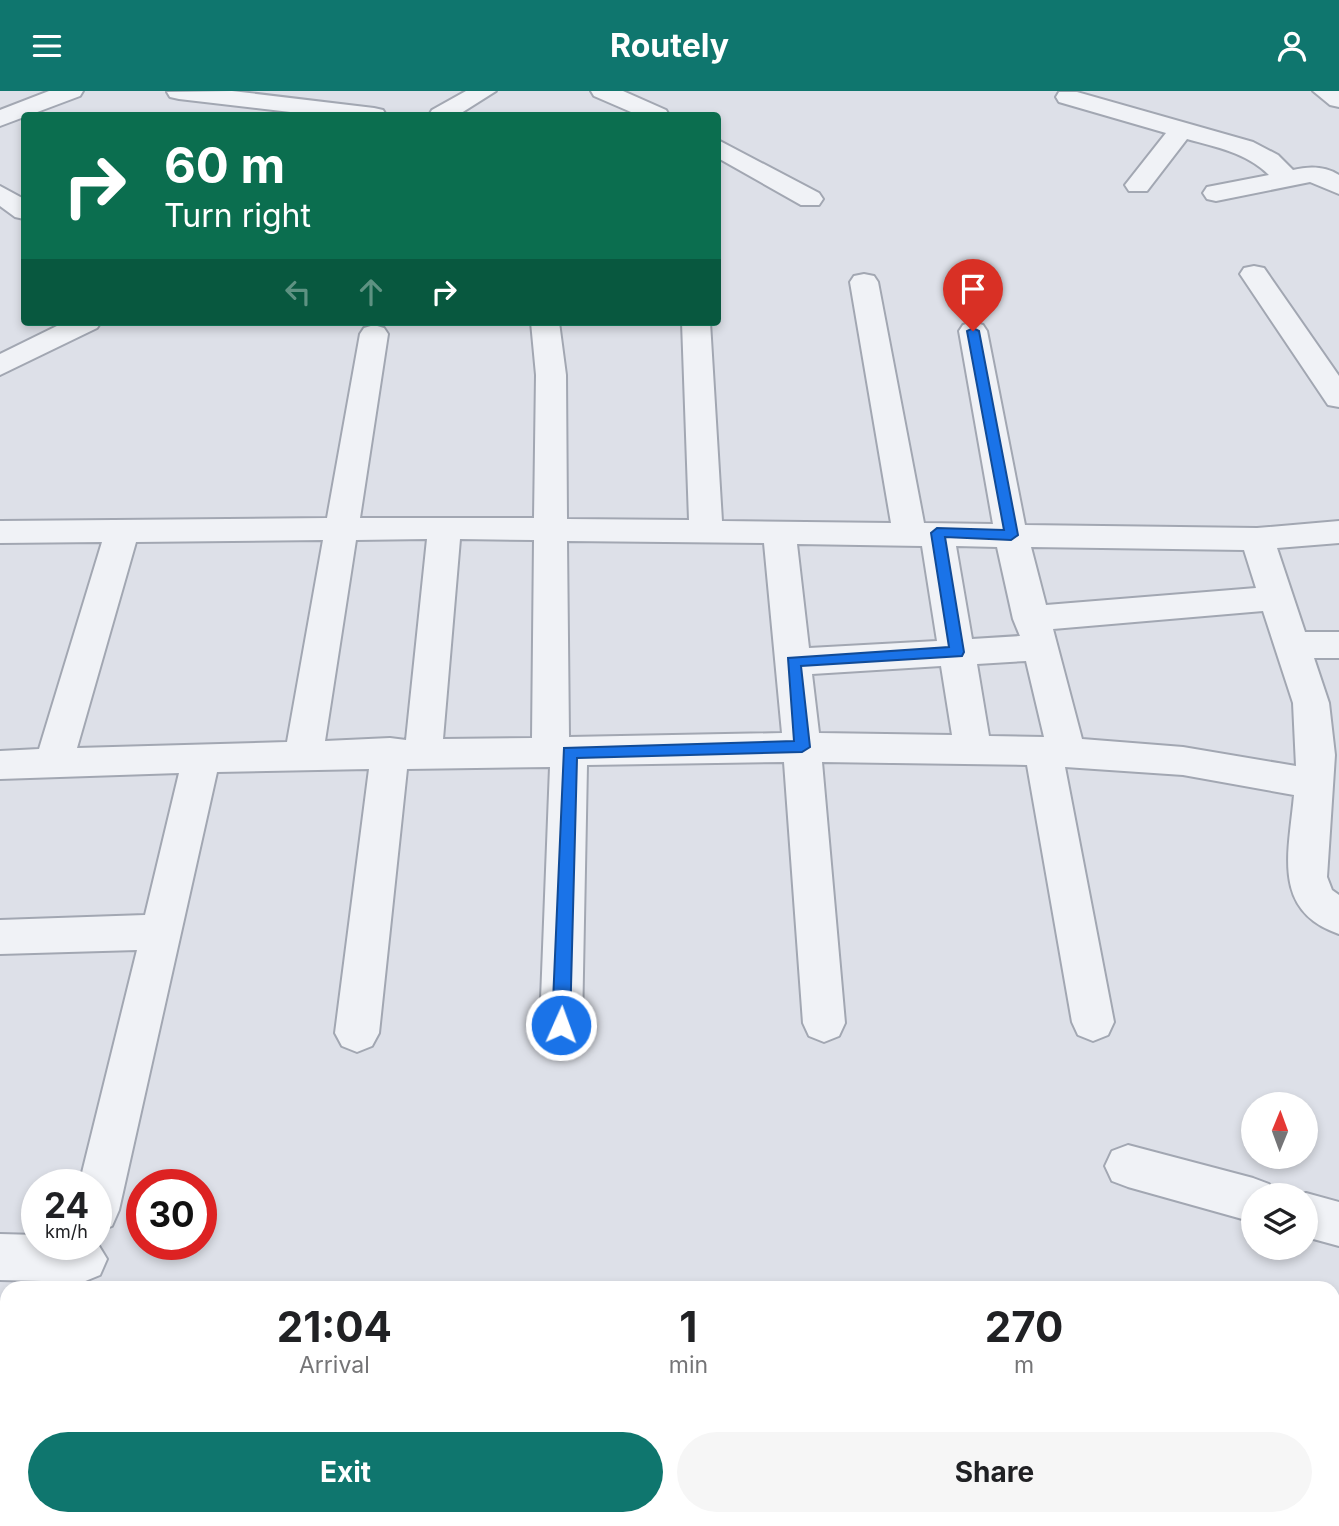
<!DOCTYPE html>
<style>
body{margin:0;font-family:Inter,sans-serif;background:#f6f6f6;color:#202124;height:100vh;display:flex;flex-direction:column;font-size:26px;white-space:nowrap}
*{box-sizing:border-box;margin:0}
p{font-size:23px;color:#757577}
.icon{flex:none;width:38px;height:38px;fill:none;stroke:currentColor;stroke-width:2;stroke-linecap:round;stroke-linejoin:round}
.map{position:relative;flex:1;overflow:hidden}
.sheet{position:absolute;left:0px;top:1190px;width:1340px;height:245px;display:flex;flex-direction:column;background:#fff;border-radius:21px 21px 0 0;box-shadow:0 4px 10px #0003}
.sheet>*{flex:none}
.top-card{position:absolute;left:21px;top:21px;width:700px;height:214px;border-radius:7px;box-shadow:0 4px 10px #0003;background:#0b6e4f;color:#fff;overflow:hidden}
.needle{width:46px;rotate:1deg}
.tools{position:absolute;left:1241px;top:1001px;display:grid;gap:14px}
.tools a{display:grid;place-items:center;width:77px;height:77px;border-radius:50%;background:#fff;box-shadow:0 4px 10px #0003;font-size:35px}
.speed{position:absolute;left:21px;top:1078px;display:flex;gap:14px;font-size:35px;font-weight:700;text-align:center}
.speed>*{display:grid;place-content:center;width:91px;height:91px;border-radius:50%;background:#fff;box-shadow:0 4px 10px #0003;line-height:1}
.speed small{font-size:18px;font-weight:400}
.speed .limit{border:10px solid #d22;background:#fff;color:#111}
.pin{position:absolute;display:grid;place-items:center;width:60px;height:60px;color:#fff;margin:-72px -30px;border-radius:50% 50% 50% 0;rotate:-45deg;box-shadow:0 0 7px #0007}
.pin .icon{rotate:45deg}
.me{position:absolute;width:77px;margin:-38px;rotate:2deg;stroke-linejoin:round;filter:drop-shadow(0 0 5px #0008)}
.turn{display:flex;align-items:center;gap:24px;height:147px;padding:0 28px;font-size:32px}
.turn .icon{width:91px;height:91px;stroke-width:2.5}
.turn b{display:block;font-size:49px;line-height:60px}
.lanes{display:flex;align-items:center;height:66px;padding:0 28px;background:#0003;justify-content:center;gap:35px;direction:ltr}
.lanes .off{opacity:.35}
.eta{display:flex;justify-content:space-evenly;align-items:center;height:119px;text-align:center}
.eta b{font-size:42px;font-weight:700;line-height:49px}
.action{display:flex;gap:14px;margin-top:auto;padding:14px 28px}
.action a{flex:1;height:80px;border-radius:42px;background:#0f766e;color:#fff;font-size:28px;font-weight:700;line-height:80px;text-align:center}
.action a+a{background:#f6f6f6;color:#202124}
header{display:flex;justify-content:space-between;align-items:center;height:91px;padding:0 28px;background:#0f766e;color:#fff;font-size:32px;font-weight:700}
.map>svg:first-child{display:block}
.lines{fill:none;stroke-linecap:round;stroke-linejoin:round}
.minor-casing{stroke:#a2a7b2;stroke-width:4}
.minor{fill:#f0f2f6;fill-rule:evenodd}
.route{fill:#1a73e8;stroke:#114b97;stroke-width:2}
</style>
<header><svg class="icon" aria-label="menu" viewBox="0 0 24 24"><path d="M4 6h16M4 12h16M4 18h16"/></svg>Routely<svg class="icon" aria-label="person" viewBox="0 0 24 24"><circle cx="12" cy="8" r="4"/><path d="M4 21q1-7 8-7t8 7"/></svg></header>
<div class="map">
<svg width="1339" height="1435" viewBox="0 0 1339 1435">
<rect width="100%" height="100%" fill="#dde0e8"/>
<g class="lines">
<defs>
<path id="minor" d="M 49,0 L 83,0 L 80,5 L 0,35 L 0,19 Z
M 232,0 L 374,17 L 383,19 L 386,24 L 316,24 L 179,8 L 170,6 L 167,1 Z
M 466,0 L 496,0 L 458,24 L 429,24 L 432,19 Z
M 591,0 L 623,0 L 666,19 L 669,24 L 638,24 L 594,5 Z
M 1313,0 L 1339,0 L 1339,16 L 1330,14 Z
M 1059,1 L 1077,1 L 1253,51 L 1278,64 L 1293,79 C 1309,75 1325,75 1339,84 L 1339,103 L 1310,91 L 1216,110 L 1207,108 L 1203,102 L 1207,96 L 1269,84 C 1247,62 1216,56 1187,48 L 1147,100 L 1129,100 L 1125,94 L 1166,42 L 1059,11 L 1056,6 Z
M 718,49 L 819,102 L 823,108 L 819,114 L 801,114 L 718,67 Z
M 0,95 L 24,108 L 24,128 L 15,126 L 0,115 Z
M 1254,175 L 1264,177 L 1339,285 L 1339,316 L 1328,314 L 1240,183 L 1244,177 Z
M 864,183 L 874,185 L 878,191 L 924,432 L 993,433 L 959,240 L 963,234 L 973,231 L 983,234 L 987,240 L 1025,434 L 1257,437 L 1339,430 L 1339,452 L 1277,457 L 1305,541 L 1339,541 L 1339,567 L 1314,567 L 1329,612 L 1335,664 L 1327,786 L 1332,799 L 1339,804 L 1339,843 C 1271,820 1289,761 1294,704 L 1183,684 L 1065,676 L 1114,931 L 1108,944 L 1093,950 L 1078,944 L 1072,931 L 1027,674 L 822,671 L 845,932 L 839,945 L 824,951 L 809,945 L 803,932 L 784,671 L 587,674 L 582,934 L 576,947 L 561,953 L 546,947 L 540,934 L 550,676 L 407,678 L 379,942 L 372,955 L 357,961 L 342,955 L 335,942 L 369,678 L 217,681 L 119,1119 L 112,1135 L 96,1141 L 96,1094 L 79,1094 L 137,859 L 0,863 L 0,829 L 145,824 L 179,682 L 0,688 L 0,660 L 39,658 L 102,451 L 0,452 L 0,430 L 327,427 L 360,243 L 364,237 L 374,234 L 384,237 L 388,243 L 360,427 L 534,427 L 536,284 L 531,231 L 559,231 L 566,284 L 567,428 L 689,429 L 682,231 L 710,231 L 722,430 L 891,432 L 850,191 L 854,185 ZM 427,448 L 406,649 L 390,647 L 325,650 L 356,449 ZM 460,448 L 534,449 L 532,647 L 443,648 ZM 323,449 L 287,651 L 77,657 L 136,451 ZM 567,450 L 764,452 L 782,642 L 569,646 ZM 797,453 L 922,455 L 937,550 L 809,557 ZM 956,455 L 997,456 L 1013,528 L 1020,545 L 972,548 ZM 1031,456 L 1244,459 L 1256,497 L 1046,514 ZM 1263,520 L 1293,612 L 1296,675 L 1183,656 L 1082,648 L 1053,538 ZM 1026,570 L 1044,646 L 989,645 L 977,573 ZM 941,575 L 952,644 L 819,642 L 812,583 Z
M 65,231 L 101,231 L 97,237 L 0,284 L 0,263 Z
M 1128,1054 L 1253,1087 L 1269,1093 L 1274,1104 L 1253,1104 L 1253,1131 L 1128,1096 L 1112,1090 L 1105,1075 L 1112,1060 Z
M 1306,1102 L 1339,1111 L 1339,1155 L 1306,1146 L 1306,1104 L 1300,1104 Z
M 0,1143 L 37,1144 L 37,1153 L 96,1153 L 96,1150 L 107,1168 L 100,1184 L 83,1191 L 0,1189 Z
M 7,1407 L 7,1428 L 46,1428 L 45,1435 L 0,1435 L 0,1413 Z
M 292,1428 L 344,1428 L 343,1435 L 291,1435 Z
M 586,1428 L 638,1428 L 638,1435 L 586,1435 Z
M 936,1428 L 988,1428 L 989,1435 L 937,1435 Z
M 1215,1428 L 1267,1428 L 1269,1435 L 1217,1435 Z"/>
</defs>
<use href="#minor" class="minor-casing"/>
<use href="#minor" class="minor"/>
</g>
<path class="route" d="M 973,237 L 979,240 L 1018,444 L 1011,449 L 945,446 L 964,561 L 962,565 L 801,575 L 810,656 L 802,661 L 577,667 L 570,934 L 567,940 L 555,940 L 552,934 L 564,657 L 794,650 L 788,567 L 949,556 L 931,442 L 937,437 L 1004,439 L 967,240 Z"/>
</svg>
<div class="tools">
<a><svg class="needle" viewBox="-14 -14 28 28"><path d="M0-13l5 13h-10z" fill="#e53935"/><path d="M0 13l5-13h-10z" fill="#757577"/></svg></a>
<a><svg class="icon" aria-label="layers" viewBox="0 0 24 24"><path d="M12 4l9 5-9 5-9-5zM3 14l9 5 9-5"/></svg></a>
</div>
<div class="speed"><div>24<small>km/h</small></div><div class="limit">30</div></div>
<div class="pin" style="left:973px;top:240px;background:#d93025"><svg class="icon" aria-label="arrive" viewBox="0 0 24 24"><path d="M6 21V4h12l-3 4 3 4H6"/></svg></div>
<svg class="me" style="left:561px;top:934px" viewBox="-20 -20 40 40"><circle r="17" fill="#1a73e8" stroke="#fff" stroke-width="3"/><path d="M0-11L8 9 0 5-8 9z" fill="#fff"/></svg>
<div class="top-card">
<div class="turn"><svg class="icon" aria-label="right" viewBox="0 0 24 24"><path d="M7 20v-9h11M14 6l5 5-5 5"/></svg><div><b>60 m</b>Turn right</div></div>
<div class="lanes"><svg class="icon off" aria-label="left" viewBox="0 0 24 24"><path d="M17 20v-9H6M10 6l-5 5 5 5"/></svg><svg class="icon off" aria-label="ahead" viewBox="0 0 24 24"><path d="M12 20V5M6 11l6-6 6 6"/></svg><svg class="icon" aria-label="right" viewBox="0 0 24 24"><path d="M7 20v-9h11M14 6l5 5-5 5"/></svg></div>
</div>
<section class="sheet">
<div class="eta">
<div><b>21:04</b><p>Arrival</p></div>
<div><b>1</b><p>min</p></div>
<div><b>270</b><p>m</p></div>
</div>
<div class="action"><a>Exit</a><a>Share</a></div>
</section>
</div>
